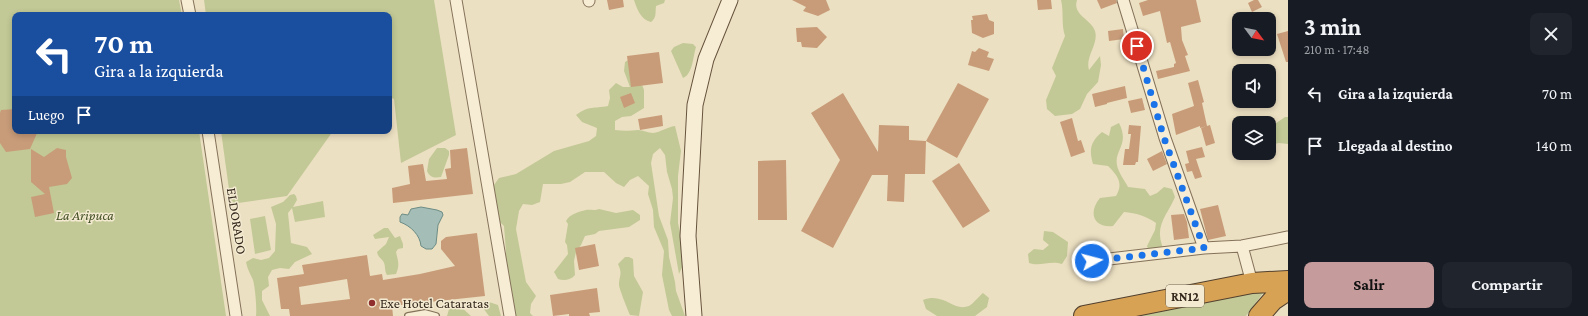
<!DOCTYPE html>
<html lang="es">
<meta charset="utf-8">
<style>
body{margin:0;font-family:"Crimson Pro",serif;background:#20242c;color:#f1f3f6;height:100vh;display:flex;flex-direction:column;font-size:15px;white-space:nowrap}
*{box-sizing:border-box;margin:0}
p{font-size:13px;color:#9ea1a6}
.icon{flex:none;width:22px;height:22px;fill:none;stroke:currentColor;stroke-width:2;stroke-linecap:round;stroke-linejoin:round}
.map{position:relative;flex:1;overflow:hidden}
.sheet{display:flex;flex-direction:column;background:#171b24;width:300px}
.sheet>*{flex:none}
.hud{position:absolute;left:12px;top:12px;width:380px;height:122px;border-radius:8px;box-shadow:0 2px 6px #0003;background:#1a4fa0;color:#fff;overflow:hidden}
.needle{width:26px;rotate:122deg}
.fabs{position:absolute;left:1232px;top:12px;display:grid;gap:8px}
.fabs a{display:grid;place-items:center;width:44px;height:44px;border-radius:8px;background:#171b24;box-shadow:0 2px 6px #0003;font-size:20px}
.pin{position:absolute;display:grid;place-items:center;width:34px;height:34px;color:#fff;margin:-17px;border:2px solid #fff;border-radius:50%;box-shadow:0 1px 4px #0007}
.me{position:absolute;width:44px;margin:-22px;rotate:83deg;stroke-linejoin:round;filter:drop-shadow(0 0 3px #0008)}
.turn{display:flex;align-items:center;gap:14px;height:84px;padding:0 16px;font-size:18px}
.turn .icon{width:52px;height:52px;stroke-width:2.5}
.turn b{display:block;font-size:28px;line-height:34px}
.then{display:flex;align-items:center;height:38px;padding:0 16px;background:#0003;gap:8px;font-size:15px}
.round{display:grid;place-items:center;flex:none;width:42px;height:42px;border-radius:8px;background:#20242c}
.headline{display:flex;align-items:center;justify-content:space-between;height:68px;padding:0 16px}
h1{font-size:24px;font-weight:700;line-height:30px}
.primary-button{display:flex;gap:8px;margin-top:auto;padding:8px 16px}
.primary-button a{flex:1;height:46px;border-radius:8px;background:#c59b9c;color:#111;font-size:16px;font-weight:700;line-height:46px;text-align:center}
.primary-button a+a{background:#20242c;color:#f1f3f6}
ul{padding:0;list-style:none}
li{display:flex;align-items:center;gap:12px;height:52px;padding:0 16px}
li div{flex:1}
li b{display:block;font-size:15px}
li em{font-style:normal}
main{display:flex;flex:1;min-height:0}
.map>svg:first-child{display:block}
.green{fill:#c2c996}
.water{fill:#a4beb7;stroke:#6c8c85}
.building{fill:#c89c79;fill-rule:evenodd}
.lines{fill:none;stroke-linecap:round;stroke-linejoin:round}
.lane-casing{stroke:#84725a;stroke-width:8}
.street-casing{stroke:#84725a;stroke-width:13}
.secondary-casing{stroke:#66533d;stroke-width:17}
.highway-casing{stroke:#52402e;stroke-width:22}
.lane{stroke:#f7edd4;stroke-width:5.5}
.street{stroke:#f7edd4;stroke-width:11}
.secondary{stroke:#f7edd4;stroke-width:15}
.highway{stroke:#d8a255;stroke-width:20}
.route{stroke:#1a73e8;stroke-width:7;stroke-dasharray:0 12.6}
.poi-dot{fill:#902f2d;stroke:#f3ead1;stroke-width:1.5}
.labels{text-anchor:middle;stroke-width:3;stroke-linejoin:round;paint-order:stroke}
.shield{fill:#f3ead1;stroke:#6e6353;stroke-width:1}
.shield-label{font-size:13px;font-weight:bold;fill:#35291d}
.park-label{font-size:14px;font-style:italic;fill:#445025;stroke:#f3ead1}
.street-label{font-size:14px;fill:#35291d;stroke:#f3ead1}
.poi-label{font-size:14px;fill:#35291d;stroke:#f3ead1;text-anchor:start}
</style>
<main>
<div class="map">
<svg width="1288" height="316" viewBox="0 0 1288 316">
<rect width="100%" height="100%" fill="#ece0c2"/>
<path class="green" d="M 0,0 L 179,0 L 182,15 L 15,15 L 15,131 L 199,131 L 226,316 L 0,316 Z
M 204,0 L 434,0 L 456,135 L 401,163 L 394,99 L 389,97 L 389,15 L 206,15 Z
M 634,0 L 665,0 L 664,3 L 656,6 C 655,14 657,17 651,22 C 641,20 637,9 634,0 Z
M 1061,0 L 1077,0 C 1072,15 1091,19 1095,31 C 1099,44 1085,56 1089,70 L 1100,56 L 1101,65 L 1098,82 L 1087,94 L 1080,109 L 1072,114 L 1055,116 L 1047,109 L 1046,100 L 1056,76 L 1052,68 L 1065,36 C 1061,24 1064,12 1061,0 Z
M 683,43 L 693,44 L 696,47 C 693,56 693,74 683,78 L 671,51 L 674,47 Z
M 632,58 L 644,90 L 644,108 L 631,116 L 622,117 L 615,121 L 615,130 C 623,131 630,131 638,130 C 643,130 648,133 653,133 C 661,132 667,127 675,126 L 681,151 L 678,176 L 678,223 L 683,248 L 681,257 L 683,265 L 679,274 L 670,223 L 673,198 L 672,189 L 667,172 L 665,155 L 660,148 L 653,154 L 651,163 L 659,216 L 668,240 L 669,257 L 675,282 L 676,291 L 685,316 L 672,316 L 669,310 L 662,275 L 664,251 L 654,227 L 653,210 L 648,194 L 649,186 L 638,176 L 630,180 L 624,187 L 616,183 L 604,172 L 585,172 L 570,182 L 561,184 L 543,184 L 540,202 L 532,205 L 523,204 L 519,211 L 516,229 L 526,282 L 536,296 L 531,304 L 530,313 L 533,316 L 513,316 L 502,259 L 506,252 L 504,226 L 498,220 L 489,192 L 499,178 L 516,174 L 554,151 L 589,141 L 596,136 L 597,128 L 582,122 L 576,115 C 590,105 593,109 608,106 L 610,98 L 609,90 L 616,83 L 623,87 L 630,87 L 624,71 L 625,62 Z
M 1285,117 L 1288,117 L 1288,144 L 1279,143 L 1269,145 L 1269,128 Z
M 1119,123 C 1130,145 1114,150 1117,165 C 1118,172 1125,181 1128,187 L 1145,189 L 1150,196 L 1157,193 L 1164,187 L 1172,189 L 1175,197 C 1170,210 1159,221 1160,235 C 1160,241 1163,247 1164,253 L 1157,260 L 1150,255 L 1147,246 L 1155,230 L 1156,223 C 1146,216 1136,213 1124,212 L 1113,226 C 1093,228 1088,212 1100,198 L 1116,196 C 1124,183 1117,175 1108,166 L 1093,164 C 1089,150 1090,142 1102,132 L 1109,136 L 1111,127 Z
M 221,131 L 333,131 L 287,196 L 231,204 Z
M 437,148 L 445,148 L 449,151 L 449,155 L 441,177 C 435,178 430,178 427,171 L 429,159 Z
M 294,194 L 296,196 L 297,200 L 293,207 L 323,201 L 325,217 L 295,222 L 292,208 L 288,213 L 291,243 L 307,247 L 312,254 L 295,262 L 289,269 L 280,268 L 272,270 L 268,277 L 269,286 L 262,291 L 262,300 L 270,316 L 256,316 C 257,309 255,286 253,280 C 250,273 248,271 246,262 L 253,258 L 261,260 L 269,258 L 275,251 L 276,224 L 271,207 L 283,202 L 290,195 Z
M 599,209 L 616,213 L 633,210 L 640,215 L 640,220 L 629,227 L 599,231 L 595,234 L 585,236 L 581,245 L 576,252 L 574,261 L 575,275 C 571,280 564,281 558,279 L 554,272 L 568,254 L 567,245 L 565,242 L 568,224 L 566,221 C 570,214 578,212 586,210 C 590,209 594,211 599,209 Z
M 265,216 L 271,250 L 255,254 L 250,219 Z
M 384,228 L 388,228 L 395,238 L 400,236 L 403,244 L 403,248 L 398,249 L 396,252 C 398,261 400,265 396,274 L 387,275 C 384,270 386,265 383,261 C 380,257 378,257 377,252 L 386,244 L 389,237 L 375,239 L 373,235 Z
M 1044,231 L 1053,232 L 1068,242 L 1067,256 L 1062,264 C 1050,260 1040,267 1029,263 L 1028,254 L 1034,249 L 1043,250 L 1049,245 L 1043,240 Z
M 625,257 L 629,257 L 633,259 L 634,276 L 643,292 L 639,316 L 630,315 C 628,311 619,288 619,285 C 619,275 623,275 618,264 Z
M 1266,289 L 1246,316 L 1117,316 Z
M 983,293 L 989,298 L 987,307 L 975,316 L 937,316 L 926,309 L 923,300 C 944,292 953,312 969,306 C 974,303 979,296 983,293 Z
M 489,302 L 498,305 L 501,316 L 489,316 L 483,308 Z
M 456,304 L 460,306 L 471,316 L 447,316 L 449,309 Z"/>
<path class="water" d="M 421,207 L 437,210 L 442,212 L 443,215 L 438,225 L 436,244 L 432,249 L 426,249 L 421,246 C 420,235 411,226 400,222 L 400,217 L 402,214 L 408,215 L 411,209 Z"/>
<path class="building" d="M 607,0 L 623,0 L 624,7 L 609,10 Z
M 792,0 L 826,0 L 830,10 L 818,16 L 803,11 L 806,7 Z
M 1037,0 L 1051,0 L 1052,9 L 1038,10 Z
M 1097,0 L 1116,0 L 1117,3 L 1101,9 Z
M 1148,0 L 1196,0 L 1201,22 L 1181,27 L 1182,40 L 1188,55 L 1185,56 L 1190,71 L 1158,79 L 1156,71 L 1174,67 L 1174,64 L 1176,63 L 1170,42 L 1167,43 L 1160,11 L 1143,16 L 1139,3 Z
M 1254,0 L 1258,0 L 1262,7 L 1252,12 L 1248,3 Z
M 987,14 L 989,20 L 994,22 L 994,34 L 983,38 L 972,33 L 971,20 L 973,20 L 972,16 Z
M 817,27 L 827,37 L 817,48 L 802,47 L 801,42 L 797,42 L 796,28 Z
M 1123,29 L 1124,39 L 1109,41 L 1108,31 Z
M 1288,31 L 1288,62 L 1286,62 L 1277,34 Z
M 979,48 L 989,52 L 987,57 L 994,59 L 989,71 L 968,65 L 972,51 L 975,52 Z
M 659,52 L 663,83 L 631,87 L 627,56 Z
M 1198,80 L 1204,102 L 1202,103 L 1207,126 L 1210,125 L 1215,143 L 1206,146 L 1201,128 L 1207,126 L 1200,128 L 1200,126 L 1176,135 L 1172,114 L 1194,106 L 1188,83 Z
M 958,83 L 989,99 L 957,158 L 926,141 Z
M 1125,86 L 1127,98 L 1107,103 L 1107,104 L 1095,107 L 1092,94 Z
M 631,93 L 635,103 L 624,108 L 620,97 Z
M 843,93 L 878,152 L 879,125 L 909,126 L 909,140 L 926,141 L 925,174 L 905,174 L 904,202 L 887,201 L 888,175 L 872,175 L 833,248 L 801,231 L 840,160 L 811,113 Z
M 1142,98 L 1145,110 L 1131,113 L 1128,101 Z
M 15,109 L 15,131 L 38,131 L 30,149 L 6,152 L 0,143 L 0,113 L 1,110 Z
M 662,115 L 663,126 L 640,130 L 638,119 Z
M 1072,118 L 1078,141 L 1081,140 L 1085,152 L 1071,157 L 1060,122 Z
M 1129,125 L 1141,126 L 1138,162 L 1136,162 L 1135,165 L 1123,165 L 1125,149 L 1129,149 L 1131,134 L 1128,134 Z
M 1202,147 L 1205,157 L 1196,159 L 1202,177 L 1195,179 L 1192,171 L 1187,172 L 1185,164 L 1189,163 L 1186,151 Z
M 57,148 L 66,150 L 66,157 L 72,178 L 67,184 L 49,187 L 54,213 L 35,217 L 31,197 L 45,194 L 31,182 L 31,149 L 44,157 Z
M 467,148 L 473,194 L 393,203 L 392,188 L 410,184 L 408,166 L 423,164 L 426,181 L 447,179 L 445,169 L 451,168 L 450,150 Z
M 1162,151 L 1167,164 L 1153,171 L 1147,159 Z
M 786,160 L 787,220 L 758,220 L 758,161 Z
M 959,163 L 990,211 L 963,228 L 932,181 Z
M 1218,205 L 1226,236 L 1208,240 L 1200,209 Z
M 1184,214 L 1187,222 L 1189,238 L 1174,240 L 1171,215 Z
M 477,233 L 485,296 L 392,306 L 393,316 L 290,316 L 289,309 L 281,309 L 277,278 L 304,274 L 302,265 L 367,255 L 370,276 L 382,274 L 383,280 L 420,274 L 455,266 L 441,249 L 441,241 L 446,237 ZM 347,279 L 350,299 L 301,305 L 299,287 Z
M 595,244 L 599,266 L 579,270 L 575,248 Z
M 597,288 L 600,312 L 589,313 L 590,316 L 569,316 L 569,314 L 553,316 L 550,295 Z"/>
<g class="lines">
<defs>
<path id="lane" d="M 408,316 L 425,313 L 436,316"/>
<path id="street" d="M 187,0 L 190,15
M 456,0 L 510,316
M 589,0 L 589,1
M 1123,0 L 1165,138 L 1204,248
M 208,131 L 236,316
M 1242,246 L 1252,283
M 1092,261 L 1204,248 L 1242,246 L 1288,237"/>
<path id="secondary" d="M 694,316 L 688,236 L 695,105 L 706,59 L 730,0"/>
<path id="highway" d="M 1084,316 L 1252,283 L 1288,281
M 1259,316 L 1273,300 L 1288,290"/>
</defs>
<use href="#lane" class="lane-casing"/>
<use href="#street" class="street-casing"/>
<use href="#secondary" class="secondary-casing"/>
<use href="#highway" class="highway-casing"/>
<use href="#lane" class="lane"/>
<use href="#street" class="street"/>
<use href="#secondary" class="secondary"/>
<use href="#highway" class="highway"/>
</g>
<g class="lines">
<path class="route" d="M 1092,261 L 1204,248 L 1164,138 L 1137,46"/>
</g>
<circle class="poi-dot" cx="372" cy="303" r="4"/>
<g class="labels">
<rect class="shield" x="1166" y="285" width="38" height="22" rx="3"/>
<g class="shield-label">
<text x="1185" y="301">RN12</text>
</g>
<g class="park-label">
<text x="85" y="220">La Aripuca</text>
</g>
<g class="street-label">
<text transform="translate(237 221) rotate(81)" y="5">ELDORADO</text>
</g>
<g class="poi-label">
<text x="380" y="308">Exe Hotel Cataratas</text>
</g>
</g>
</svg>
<div class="fabs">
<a><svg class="needle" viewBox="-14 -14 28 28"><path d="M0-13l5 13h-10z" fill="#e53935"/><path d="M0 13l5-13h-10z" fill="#9ea1a6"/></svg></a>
<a><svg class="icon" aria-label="sound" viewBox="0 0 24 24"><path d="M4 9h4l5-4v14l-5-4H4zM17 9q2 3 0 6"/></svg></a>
<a><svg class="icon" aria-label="layers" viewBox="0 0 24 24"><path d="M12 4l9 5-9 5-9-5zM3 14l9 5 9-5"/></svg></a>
</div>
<div class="pin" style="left:1137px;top:46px;background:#d93025"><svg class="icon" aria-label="arrive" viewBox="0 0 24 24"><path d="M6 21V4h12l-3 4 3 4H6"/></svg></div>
<svg class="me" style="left:1092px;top:261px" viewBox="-20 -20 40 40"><circle r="17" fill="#1a73e8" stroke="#fff" stroke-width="3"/><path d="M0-11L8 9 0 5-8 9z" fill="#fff"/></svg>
<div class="hud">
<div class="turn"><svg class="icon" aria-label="left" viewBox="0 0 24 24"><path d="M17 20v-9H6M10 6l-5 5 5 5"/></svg><div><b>70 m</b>Gira a la izquierda</div></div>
<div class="then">Luego<svg class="icon" aria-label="arrive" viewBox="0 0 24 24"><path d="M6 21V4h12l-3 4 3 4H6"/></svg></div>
</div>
</div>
<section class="sheet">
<div class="headline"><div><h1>3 min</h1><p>210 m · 17:48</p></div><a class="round"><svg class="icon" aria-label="close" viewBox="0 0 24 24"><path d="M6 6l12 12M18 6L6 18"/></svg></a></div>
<ul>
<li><svg class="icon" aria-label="left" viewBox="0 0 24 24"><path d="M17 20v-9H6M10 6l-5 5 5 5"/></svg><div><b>Gira a la izquierda</b></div><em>70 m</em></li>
<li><svg class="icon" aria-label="arrive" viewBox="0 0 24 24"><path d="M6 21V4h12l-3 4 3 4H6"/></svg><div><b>Llegada al destino</b></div><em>140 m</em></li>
</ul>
<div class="primary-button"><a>Salir</a><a>Compartir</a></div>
</section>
</main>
